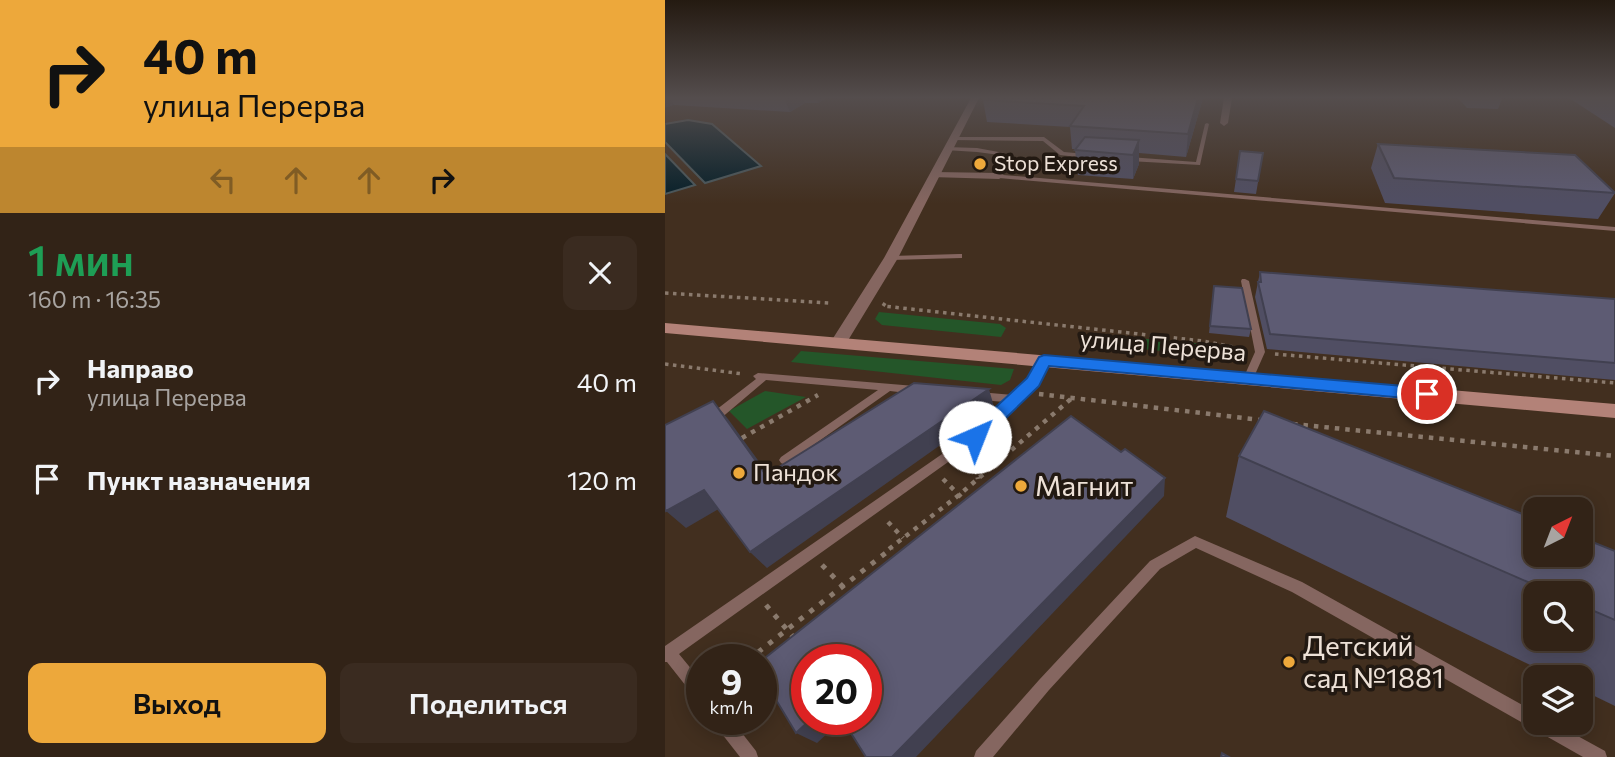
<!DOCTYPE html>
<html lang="ru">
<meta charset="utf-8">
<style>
body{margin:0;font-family:Commissioner,sans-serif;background:#3a2b20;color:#f1f3f6;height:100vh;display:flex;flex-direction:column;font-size:26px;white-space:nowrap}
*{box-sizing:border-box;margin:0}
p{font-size:23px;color:#a8a4a1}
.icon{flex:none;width:38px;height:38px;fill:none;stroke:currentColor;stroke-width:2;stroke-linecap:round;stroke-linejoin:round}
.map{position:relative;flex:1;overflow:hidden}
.details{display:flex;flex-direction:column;background:#322317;width:665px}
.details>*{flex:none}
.top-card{background:#eda83b;color:#111;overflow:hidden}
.needle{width:46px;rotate:42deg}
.buttons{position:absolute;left:858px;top:497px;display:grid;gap:14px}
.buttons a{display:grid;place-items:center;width:70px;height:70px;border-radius:14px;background:#322317;box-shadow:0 4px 18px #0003,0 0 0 2px #4d4036;font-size:35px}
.speed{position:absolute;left:21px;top:644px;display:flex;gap:14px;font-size:35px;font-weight:700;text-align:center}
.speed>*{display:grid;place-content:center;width:91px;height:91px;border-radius:50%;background:#322317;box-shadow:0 4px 18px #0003,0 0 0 2px #4d4036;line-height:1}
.speed small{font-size:18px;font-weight:400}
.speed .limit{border:10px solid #d22;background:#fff;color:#111}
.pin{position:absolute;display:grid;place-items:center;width:60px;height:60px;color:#fff;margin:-30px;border:4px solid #fff;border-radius:50%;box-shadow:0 2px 7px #0007}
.me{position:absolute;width:77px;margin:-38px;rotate:44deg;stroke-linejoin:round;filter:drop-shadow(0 0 5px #0008)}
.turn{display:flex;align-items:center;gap:24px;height:147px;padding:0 28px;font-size:32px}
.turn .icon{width:91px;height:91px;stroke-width:2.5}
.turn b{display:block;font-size:49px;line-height:60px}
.lanes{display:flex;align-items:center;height:66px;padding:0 28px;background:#0003;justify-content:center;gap:35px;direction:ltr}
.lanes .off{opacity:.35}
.round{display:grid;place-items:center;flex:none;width:74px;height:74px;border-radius:14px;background:#3a2b20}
.summary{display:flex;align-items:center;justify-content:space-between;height:119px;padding:0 28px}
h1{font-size:42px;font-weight:600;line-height:52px;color:#1e9e55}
.cta{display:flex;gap:14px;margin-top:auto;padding:14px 28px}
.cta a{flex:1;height:80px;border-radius:14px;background:#eda83b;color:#111;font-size:28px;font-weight:600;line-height:80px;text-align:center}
.cta a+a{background:#3a2b20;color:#f1f3f6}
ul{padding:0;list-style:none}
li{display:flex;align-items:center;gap:21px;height:98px;padding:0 28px}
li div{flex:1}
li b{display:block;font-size:26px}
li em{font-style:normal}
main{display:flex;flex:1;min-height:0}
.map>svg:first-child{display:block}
.green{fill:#245629}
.water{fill:#041e28;stroke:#4a585c;stroke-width:2}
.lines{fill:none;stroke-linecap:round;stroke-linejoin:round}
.path-far2{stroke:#8a7a6d;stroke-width:3.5;stroke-dasharray:3.5 4.5;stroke-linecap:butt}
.path-far1{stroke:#8a7a6d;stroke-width:4.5;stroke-dasharray:4.5 6;stroke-linecap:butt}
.path{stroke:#8a7a6d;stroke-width:5;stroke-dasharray:5 8;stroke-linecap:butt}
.service{fill:#856660;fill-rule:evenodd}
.minor{fill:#856660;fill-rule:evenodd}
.tertiary{fill:#856660;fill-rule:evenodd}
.secondary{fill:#b38278;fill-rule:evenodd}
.wall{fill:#504e63;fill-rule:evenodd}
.shaded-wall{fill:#414050}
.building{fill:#5d5b73;stroke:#414050;stroke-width:2}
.route{fill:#1a73e8;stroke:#114b97;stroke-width:2}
.poi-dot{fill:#eda83b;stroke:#221912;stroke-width:2.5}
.labels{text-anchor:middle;stroke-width:7;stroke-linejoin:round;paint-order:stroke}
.far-poi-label{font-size:21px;fill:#ede1d7;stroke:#221912;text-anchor:start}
.street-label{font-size:24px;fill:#ede1d7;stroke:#221912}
.poi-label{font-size:24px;fill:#ede1d7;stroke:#221912;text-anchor:start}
.near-poi-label{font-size:28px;fill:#ede1d7;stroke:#221912;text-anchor:start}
</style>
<main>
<section class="details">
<div class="top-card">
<div class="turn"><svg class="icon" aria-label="right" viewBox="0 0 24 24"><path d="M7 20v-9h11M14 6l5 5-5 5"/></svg><div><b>40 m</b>улица Перерва</div></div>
<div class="lanes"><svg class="icon off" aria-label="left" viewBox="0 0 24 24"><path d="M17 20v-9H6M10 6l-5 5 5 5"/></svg><svg class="icon off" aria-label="ahead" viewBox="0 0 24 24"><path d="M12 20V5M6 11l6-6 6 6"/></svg><svg class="icon off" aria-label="ahead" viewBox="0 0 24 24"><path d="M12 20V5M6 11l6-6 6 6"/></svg><svg class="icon" aria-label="right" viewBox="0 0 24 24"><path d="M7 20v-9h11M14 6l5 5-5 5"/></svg></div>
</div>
<div class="summary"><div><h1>1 мин</h1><p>160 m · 16:35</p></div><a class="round"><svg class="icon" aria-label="close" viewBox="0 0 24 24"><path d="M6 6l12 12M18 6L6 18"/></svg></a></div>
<ul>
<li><svg class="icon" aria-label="right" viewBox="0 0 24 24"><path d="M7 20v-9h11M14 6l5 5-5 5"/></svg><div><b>Направо</b><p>улица Перерва</p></div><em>40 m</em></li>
<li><svg class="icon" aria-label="arrive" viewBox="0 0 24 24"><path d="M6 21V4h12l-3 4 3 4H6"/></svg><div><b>Пункт назначения</b></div><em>120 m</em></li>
</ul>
<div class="cta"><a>Выход</a><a>Поделиться</a></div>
</section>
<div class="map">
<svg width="950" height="757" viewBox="0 0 950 757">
<rect width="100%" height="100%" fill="#422f1f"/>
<path class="green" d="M 214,312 L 335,324 L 341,328 L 336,337 L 217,325 L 210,319 Z
M 436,335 L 554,345 L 560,353 L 555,357 L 428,344 Z
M 136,351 L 349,369 L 345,380 L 336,385 L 126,362 Z
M 100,391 L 141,397 L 82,429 L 64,411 Z"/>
<path class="water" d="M 23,120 L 47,124 L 96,166 L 40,183 L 0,142 L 0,124 Z
M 0,154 L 30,185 L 0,194 Z"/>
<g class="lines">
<path class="path-far2" d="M 0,293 L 164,303
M 220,303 L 218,306 L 538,341 L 579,349
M 610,354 L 950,383
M 0,364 L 78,374"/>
<path class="path-far1" d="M 374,394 L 596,420
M 628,424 L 950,456
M 77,438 L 153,395
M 307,457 L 313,479
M 278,479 L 302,503
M 223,522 L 238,538
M 224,549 L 294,495 L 407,398"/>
<path class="path" d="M 157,565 L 186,595
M 101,605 L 130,639
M 83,660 L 227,548"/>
<path class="service" d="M 542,123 L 544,124 L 535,165 L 464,161 L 461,159 L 464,157 L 531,162 L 540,124 Z
M 288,137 L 379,137 L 399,152 L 421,154 L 424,156 L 421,158 L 395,155 L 378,141 L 286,140 L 285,139 Z
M 282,147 L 312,148 L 339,153 L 343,163 L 338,175 L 950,227 L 950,231 L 334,178 L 331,176 L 337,163 L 335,155 L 312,152 L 280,150 L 280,148 Z
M 294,254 L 297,254 L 297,258 L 226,260 L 222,258 L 226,256 Z
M 577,279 L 580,279 L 584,281 L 600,352 L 588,379 L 583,382 L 578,379 L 590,352 L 576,281 Z
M 379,358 L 384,361 L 371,384 L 314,440 L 14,654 L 37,682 L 37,703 L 32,700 L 2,662 L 0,662 L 0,646 L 306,434 L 341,402 L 314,400 L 310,399 L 309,396 L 310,393 L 314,392 L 348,395 L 364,380 L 376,359 Z
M 93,373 L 250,386 L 255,390 L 250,394 L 225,391 L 120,465 L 116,463 L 114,460 L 116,457 L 213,390 L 101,380 L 55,419 L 47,419 L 46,416 L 47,413 L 91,379 L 88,376 Z
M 530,536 L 637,582 L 870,712 L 870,723 L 889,723 L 940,751 L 942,757 L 918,757 L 627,592 L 531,548 L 495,569 L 384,690 L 328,757 L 309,757 L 311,751 L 374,680 L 485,561 Z
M 48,719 L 66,719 L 91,751 L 93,757 L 75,757 L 50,725 Z"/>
<path class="minor" d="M 559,98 L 567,98 L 563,123 L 559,126 L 555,123 Z
M 270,172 L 334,173 L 339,176 L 334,179 L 266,177 L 266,173 Z"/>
<path class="tertiary" d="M 306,98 L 314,98 L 233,258 L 179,347 L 167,347 L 165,343 L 219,258 Z"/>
<path class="secondary" d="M 0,323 L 950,404 L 950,418 L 0,333 Z"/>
</g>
<path class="wall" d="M 0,98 L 161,98 L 153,103 L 140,103 L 125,112 L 9,105 Z
M 538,98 L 521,157 L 474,153 L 474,164 L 468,179 L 413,175 L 410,150 L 411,149 L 407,149 L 405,127 L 322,122 L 318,100 Z
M 793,98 L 836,98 L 837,99 L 833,109 L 802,108 Z
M 904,98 L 950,98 L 950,128 Z
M 713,144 L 950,193 L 933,219 L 720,203 L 706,168 Z
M 598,153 L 591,194 L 569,192 L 571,179 Z
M 595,272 L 950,299 L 950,380 L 602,349 L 590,297 Z
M 549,286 L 586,329 L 584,337 L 544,333 Z
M 574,456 L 950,551 L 950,706 L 915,689 L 915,677 L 890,677 L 561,517 ZM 870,593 L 915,593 L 915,639 L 870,639 Z"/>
<path class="shaded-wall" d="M 0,98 L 5,98 L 9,105 L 0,108 Z
M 119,98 L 138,98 L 140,103 L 125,112 Z
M 151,98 L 161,98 L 153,103 Z
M 533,98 L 538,98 L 521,157 L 523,134 Z
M 474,140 L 474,164 L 468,179 L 468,155 Z
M 324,389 L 329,407 L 102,568 L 85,552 Z
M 48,401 L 63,419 L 116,492 L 101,475 Z
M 500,478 L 499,496 L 251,757 L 227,757 Z
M 39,490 L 57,507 L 21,528 L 1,511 Z
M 146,719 L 178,719 L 152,743 L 131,733 Z"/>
<path class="building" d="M 321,98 L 533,98 L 523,134 L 405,126 L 419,106 L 318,100 Z
M 420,137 L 474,140 L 468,155 L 410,150 Z
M 713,144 L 910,155 L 950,193 L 729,178 Z
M 575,151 L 598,153 L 593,181 L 571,179 Z
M 595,272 L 950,299 L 950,363 L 605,334 L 593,282 L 596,282 Z
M 549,286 L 577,288 L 586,329 L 545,326 Z
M 249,383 L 324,389 L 85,552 L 39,490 L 1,511 L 0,509 L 0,425 L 48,401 L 101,475 Z
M 599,411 L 870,519 L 870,555 L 915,555 L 915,537 L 950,551 L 950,620 L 915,605 L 915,593 L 888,593 L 574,456 Z
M 406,416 L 456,452 L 460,449 L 500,478 L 227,757 L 201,757 L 177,719 L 201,719 L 201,660 L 142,660 L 142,719 L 146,719 L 131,733 L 96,675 L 96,661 Z
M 557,753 L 564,757 L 556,757 Z"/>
<linearGradient id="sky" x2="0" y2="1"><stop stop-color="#241a11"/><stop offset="0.48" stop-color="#544d4d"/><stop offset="1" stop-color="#544d4d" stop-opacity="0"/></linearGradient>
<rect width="950" height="204" fill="url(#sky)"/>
<path class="route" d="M 379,355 L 762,388 L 770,394 L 762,400 L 384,366 L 374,386 L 316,442 L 304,442 L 301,437 L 304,432 L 362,378 L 374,357 Z"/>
<g class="poi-dot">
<circle cx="315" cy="164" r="7"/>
<circle cx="74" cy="473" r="7"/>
<circle cx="356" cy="486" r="7"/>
<circle cx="624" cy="662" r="7"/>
</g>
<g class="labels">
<g class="far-poi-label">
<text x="329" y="171">Stop Express</text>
</g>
<g class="street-label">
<text transform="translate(498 346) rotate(5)" y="8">улица Перерва</text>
</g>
<g class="poi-label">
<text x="88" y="481">Пандок</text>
</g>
<g class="near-poi-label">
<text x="370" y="496">Магнит</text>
<text x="638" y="656">Детский<tspan x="638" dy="32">сад №1881</tspan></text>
</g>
</g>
</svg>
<div class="buttons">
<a><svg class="needle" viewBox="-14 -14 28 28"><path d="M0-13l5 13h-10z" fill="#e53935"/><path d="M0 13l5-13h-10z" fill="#a8a4a1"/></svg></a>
<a><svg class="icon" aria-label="search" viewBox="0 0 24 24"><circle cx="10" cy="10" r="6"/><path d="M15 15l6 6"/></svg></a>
<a><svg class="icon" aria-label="layers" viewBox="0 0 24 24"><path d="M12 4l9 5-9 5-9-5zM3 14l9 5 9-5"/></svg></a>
</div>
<div class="speed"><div>9<small>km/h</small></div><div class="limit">20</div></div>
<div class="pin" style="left:762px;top:394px;background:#d93025"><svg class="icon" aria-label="arrive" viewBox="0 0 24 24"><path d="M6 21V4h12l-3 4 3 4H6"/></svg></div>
<svg class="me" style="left:310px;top:437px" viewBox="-20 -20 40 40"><circle r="19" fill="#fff"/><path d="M0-13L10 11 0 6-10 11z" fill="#1a73e8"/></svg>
</div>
</main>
